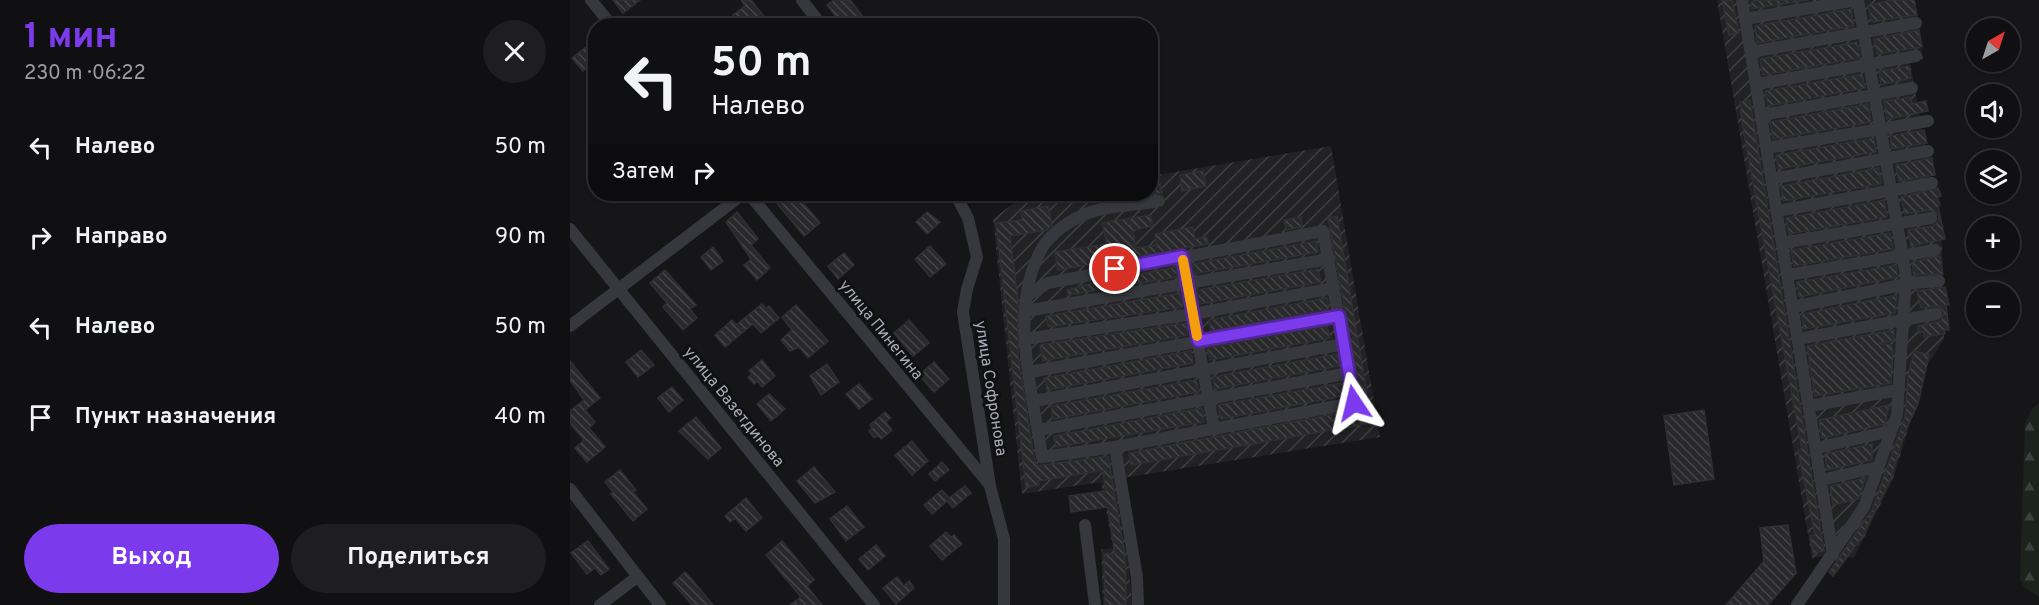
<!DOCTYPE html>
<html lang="ru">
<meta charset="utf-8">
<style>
body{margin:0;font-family:Overpass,sans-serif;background:#1e1e20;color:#f1f3f6;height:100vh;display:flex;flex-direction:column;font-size:22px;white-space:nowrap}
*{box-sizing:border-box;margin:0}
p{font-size:20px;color:#9c9d9f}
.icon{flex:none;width:33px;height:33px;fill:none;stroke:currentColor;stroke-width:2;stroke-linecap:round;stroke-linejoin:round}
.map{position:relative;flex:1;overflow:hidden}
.details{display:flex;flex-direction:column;background:#101012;width:570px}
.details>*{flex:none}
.hud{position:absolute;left:18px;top:18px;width:570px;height:183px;border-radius:24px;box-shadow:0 2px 4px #0004,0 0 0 2px #303032;background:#101012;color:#f1f3f6;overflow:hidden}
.needle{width:39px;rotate:39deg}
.buttons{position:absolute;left:1396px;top:18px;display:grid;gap:12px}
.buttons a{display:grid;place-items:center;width:54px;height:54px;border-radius:50%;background:#101012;box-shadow:0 2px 4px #0004,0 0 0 2px #303032;font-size:30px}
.pin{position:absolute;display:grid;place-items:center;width:51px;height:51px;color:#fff;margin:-26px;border:3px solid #fff;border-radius:50%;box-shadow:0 2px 6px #0007}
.me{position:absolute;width:66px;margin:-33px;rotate:350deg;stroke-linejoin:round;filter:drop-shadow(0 0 4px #0008)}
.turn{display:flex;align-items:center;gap:21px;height:126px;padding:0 24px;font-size:27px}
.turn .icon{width:78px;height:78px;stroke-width:2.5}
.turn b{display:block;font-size:42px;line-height:51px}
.then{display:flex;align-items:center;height:57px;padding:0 24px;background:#0003;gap:12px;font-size:22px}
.round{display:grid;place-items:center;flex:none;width:63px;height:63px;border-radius:32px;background:#1e1e20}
.overview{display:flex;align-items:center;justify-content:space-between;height:102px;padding:0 24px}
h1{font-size:36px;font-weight:700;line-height:45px;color:#7c3aed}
.primary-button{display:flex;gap:12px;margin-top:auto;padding:12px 24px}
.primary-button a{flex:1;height:69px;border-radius:36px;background:#7c3aed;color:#fff;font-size:24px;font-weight:700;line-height:69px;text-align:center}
.primary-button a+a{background:#1e1e20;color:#f1f3f6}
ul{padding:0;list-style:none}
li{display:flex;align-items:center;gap:18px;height:90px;padding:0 24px}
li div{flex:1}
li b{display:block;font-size:22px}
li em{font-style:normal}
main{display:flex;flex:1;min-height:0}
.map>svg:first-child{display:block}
.industrial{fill:url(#industrial-furrows)}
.forest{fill:url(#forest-firs)}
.building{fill:url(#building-back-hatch);stroke:#303034;stroke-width:1.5}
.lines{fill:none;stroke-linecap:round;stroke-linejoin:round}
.minor{stroke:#37383d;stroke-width:12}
.route-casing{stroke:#51269a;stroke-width:15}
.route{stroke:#7c3aed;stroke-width:10}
.slow{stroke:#f59e0b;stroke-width:10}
.labels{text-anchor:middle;stroke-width:6;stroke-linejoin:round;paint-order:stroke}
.street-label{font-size:16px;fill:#a8adb8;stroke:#111113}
</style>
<main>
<section class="details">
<div class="overview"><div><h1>1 мин</h1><p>230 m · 06:22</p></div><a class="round"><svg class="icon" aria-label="close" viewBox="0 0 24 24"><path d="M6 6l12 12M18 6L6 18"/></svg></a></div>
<ul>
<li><svg class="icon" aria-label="left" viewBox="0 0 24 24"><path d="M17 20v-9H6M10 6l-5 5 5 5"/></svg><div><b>Налево</b></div><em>50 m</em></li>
<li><svg class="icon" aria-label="right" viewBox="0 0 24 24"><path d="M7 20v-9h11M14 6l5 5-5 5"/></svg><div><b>Направо</b></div><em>90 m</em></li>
<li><svg class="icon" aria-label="left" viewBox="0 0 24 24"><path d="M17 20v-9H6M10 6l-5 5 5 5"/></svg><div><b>Налево</b></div><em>50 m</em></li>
<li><svg class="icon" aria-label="arrive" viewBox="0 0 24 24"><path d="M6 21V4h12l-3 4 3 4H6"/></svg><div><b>Пункт назначения</b></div><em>40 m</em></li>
</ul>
<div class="primary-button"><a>Выход</a><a>Поделиться</a></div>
</section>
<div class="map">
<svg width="1469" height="605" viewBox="0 0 1469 605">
<defs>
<pattern id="industrial-furrows" width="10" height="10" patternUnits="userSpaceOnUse" patternTransform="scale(1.5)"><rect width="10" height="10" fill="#222225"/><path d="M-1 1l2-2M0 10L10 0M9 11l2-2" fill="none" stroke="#3f3f43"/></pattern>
<pattern id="forest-firs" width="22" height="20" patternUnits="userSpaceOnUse" patternTransform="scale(1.5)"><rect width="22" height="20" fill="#1c231d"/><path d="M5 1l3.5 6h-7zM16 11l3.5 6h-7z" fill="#3a403c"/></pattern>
<pattern id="building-back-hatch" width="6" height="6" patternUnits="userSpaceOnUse" patternTransform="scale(1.5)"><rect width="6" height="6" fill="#29292c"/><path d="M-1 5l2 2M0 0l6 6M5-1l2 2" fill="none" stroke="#454548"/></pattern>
</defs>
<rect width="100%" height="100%" fill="#161618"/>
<path class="industrial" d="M 1147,0 L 1345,0 L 1353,59 L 1340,62 L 1372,243 L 1374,339 L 1358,364 L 1323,479 L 1284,558 L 1263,555 L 1242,558 Z
M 761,146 L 810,437 L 552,478 L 562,605 L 533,605 L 531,549 L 543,548 L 531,482 L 452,494 L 423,219 L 452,197 L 474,194 L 580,194 L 581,176 Z"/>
<path class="forest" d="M 1469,403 L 1469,597 L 1455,588 L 1450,580 L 1455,424 L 1461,410 Z"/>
<path class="building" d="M 43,0 L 70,0 L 53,13 Z
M 171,0 L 181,0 L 196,19 L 188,26 L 172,26 L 163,15 L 175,6 Z
M 264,0 L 280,0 L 300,26 L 273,26 L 257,5 Z
M 1152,0 L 1162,0 L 1169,33 L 1159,35 Z
M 1190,0 L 1238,0 L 1182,9 L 1181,2 Z
M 1322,0 L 1344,0 L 1347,15 L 1302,22 L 1298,5 Z
M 1281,9 L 1284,26 L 1187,43 L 1185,26 Z
M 1349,30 L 1352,47 L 1307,54 L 1304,39 Z
M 1287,42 L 1290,58 L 1193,75 L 1190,59 Z
M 16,47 L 26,61 L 13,71 L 2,58 Z
M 1339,66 L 1341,78 L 1311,85 L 1309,71 Z
M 1292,74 L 1295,88 L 1198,106 L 1195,91 Z
M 1341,97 L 1342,104 L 1356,101 L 1358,111 L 1317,119 L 1314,101 Z
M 1180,100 L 1254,551 L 1243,553 L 1240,536 L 1245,535 L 1228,450 L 1232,449 L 1173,128 L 1170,102 Z
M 1298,104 L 1301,122 L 1203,139 L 1200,122 Z
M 1354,130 L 1357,143 L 1322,149 L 1320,136 Z
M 1304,138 L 1306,152 L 1208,169 L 1206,155 Z
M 1362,158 L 1365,175 L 1329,181 L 1326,165 Z
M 1309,168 L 1311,184 L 1213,201 L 1211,186 Z
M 633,171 L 636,186 L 612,191 L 610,175 Z
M 589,179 L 592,193 L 580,194 L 580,181 Z
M 1368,188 L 1371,196 L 1367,197 L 1370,205 L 1368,206 L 1375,239 L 1341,246 L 1338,230 L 1363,226 L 1368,221 L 1369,216 L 1360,210 L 1335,214 L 1331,197 Z
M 199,194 L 236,194 L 230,199 L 250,223 L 234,236 Z
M 1314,200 L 1317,217 L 1219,234 L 1216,218 Z
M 478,206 L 482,225 L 477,230 L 440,236 L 448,300 L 448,355 L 464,458 L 467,466 L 538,456 L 555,556 L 556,605 L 535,605 L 534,554 L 545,554 L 538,507 L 501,512 L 499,496 L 536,491 L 533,470 L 468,481 L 469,485 L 456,487 L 426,223 L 452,220 L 451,211 Z
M 167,212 L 188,239 L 181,245 L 200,268 L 187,280 L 174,265 L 181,259 L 156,222 Z
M 357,212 L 370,222 L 357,234 L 346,222 Z
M 580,215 L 583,226 L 563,230 L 566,248 L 587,245 L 585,234 L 623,227 L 625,239 L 637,237 L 638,244 L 488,270 L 485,252 L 537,244 L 532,223 Z
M 767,216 L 802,423 L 561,465 L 559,453 L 790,409 L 792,402 L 758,218 Z
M 731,217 L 732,227 L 716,230 L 714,220 Z
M 1320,233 L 1323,249 L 1224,266 L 1221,250 Z
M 746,241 L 748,252 L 624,274 L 622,264 Z
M 360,246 L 376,264 L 360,277 L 345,259 Z
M 143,247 L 153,261 L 141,270 L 131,257 Z
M 274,253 L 284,265 L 268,279 L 258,266 Z
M 1370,256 L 1373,274 L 1344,275 L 1342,262 Z
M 1326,265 L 1328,277 L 1229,297 L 1227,282 Z
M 606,267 L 607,277 L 498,295 L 497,290 L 519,284 Z
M 748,269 L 751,282 L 629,304 L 627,290 Z
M 95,270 L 126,305 L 120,309 L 127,318 L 113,330 L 93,307 L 97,303 L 80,283 Z
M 1375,287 L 1379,305 L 1376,305 L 1379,330 L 1374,330 L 1375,334 L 1354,337 L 1354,332 L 1349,333 L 1348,326 L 1371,321 L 1374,313 L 1368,306 L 1351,308 L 1347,291 Z
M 610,293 L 613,307 L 478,327 L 476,316 Z
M 1327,295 L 1325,313 L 1234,329 L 1232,314 Z
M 757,298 L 759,309 L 641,331 L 639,320 Z
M 192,304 L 196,308 L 199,306 L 209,318 L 191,333 L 183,324 L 155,347 L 145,335 L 162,320 L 166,325 Z
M 226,305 L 258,341 L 238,358 L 229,347 L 220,351 L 211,340 L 222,330 L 212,317 Z
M 339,320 L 359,343 L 343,356 L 324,333 Z
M 616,323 L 618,335 L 473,361 L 470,345 Z
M 757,326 L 760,338 L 640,360 L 637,348 Z
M 1324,330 L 1324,341 L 1309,343 L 1321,345 L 1323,352 L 1321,383 L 1245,396 L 1237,346 Z
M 71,350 L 84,365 L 68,377 L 56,362 Z
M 621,351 L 623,363 L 477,390 L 475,378 Z
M 1344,351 L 1359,355 L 1348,404 L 1334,434 L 1321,478 L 1292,537 L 1263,576 L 1259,572 L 1302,510 L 1335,417 L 1338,376 Z
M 767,354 L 769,366 L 645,389 L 643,377 Z
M 192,360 L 205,376 L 192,387 L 188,381 L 184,384 L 178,377 L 182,374 L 179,371 Z
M 0,361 L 30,398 L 15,410 L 25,422 L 19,428 L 35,447 L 17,462 L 5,448 L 14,440 L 0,423 L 0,411 L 14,400 L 0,380 Z
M 364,362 L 379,379 L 364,392 L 349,375 Z
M 257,364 L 269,382 L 251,395 L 240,376 Z
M 626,380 L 629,392 L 483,419 L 481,406 Z
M 772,383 L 774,396 L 651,419 L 648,405 Z
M 289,384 L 302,399 L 289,409 L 276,394 Z
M 102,387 L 113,400 L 99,412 L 88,398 Z
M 199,394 L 215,409 L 201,421 L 187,404 Z
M 1319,405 L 1315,424 L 1252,438 L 1249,420 Z
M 632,408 L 634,422 L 486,447 L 484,436 Z
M 1134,410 L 1144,479 L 1104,485 L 1094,416 Z
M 315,412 L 321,418 L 316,422 L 322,430 L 311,439 L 308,435 L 304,438 L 299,431 L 302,428 L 300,425 Z
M 126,417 L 151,448 L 138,459 L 109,431 Z
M 342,441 L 358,461 L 342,475 L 325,455 Z
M 1302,444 L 1302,460 L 1257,470 L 1255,454 Z
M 372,462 L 379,470 L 365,481 L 359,474 Z
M 244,467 L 265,492 L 245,503 L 227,481 Z
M 50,470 L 66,490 L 63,492 L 77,509 L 63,521 L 41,494 L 43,492 L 35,482 Z
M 1296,478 L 1288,499 L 1263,505 L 1260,486 Z
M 395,486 L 401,493 L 383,508 L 377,501 L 362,514 L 354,505 L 372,490 L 379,498 Z
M 176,498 L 192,518 L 176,531 L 165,518 L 160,522 L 155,516 Z
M 277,506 L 294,527 L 276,541 L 260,519 Z
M 1218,525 L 1226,573 L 1198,605 L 1156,605 L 1194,561 L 1190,528 Z
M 376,532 L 381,537 L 384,535 L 392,544 L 372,560 L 360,546 Z
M 18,541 L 39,569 L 31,575 L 25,568 L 17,574 L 1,553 Z
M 212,541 L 244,580 L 237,586 L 252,605 L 220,605 L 231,597 L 196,555 Z
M 306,545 L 315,556 L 298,570 L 289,559 Z
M 115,572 L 125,583 L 143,605 L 122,605 L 103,583 Z
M 327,577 L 334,586 L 339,581 L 344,588 L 326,604 L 313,588 Z"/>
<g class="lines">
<path class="minor" d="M 21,0 L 42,26
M 232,0 L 252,26
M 1172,0 L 1263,555
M 1175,19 L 1287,0
M 1181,52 L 1346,23
M 1187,84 L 1346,56
M 1192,115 L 1342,88
M 1197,148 L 1358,121
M 1201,179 L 1358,151
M 179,194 L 419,484
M 385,194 L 398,218 L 407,257 L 397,289 L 393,312 L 420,486 L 434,539 L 434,605
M 1207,211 L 1362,183
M 0,229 L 304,605
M 1212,243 L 1361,218
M 612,256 L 644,429
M 1218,275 L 1365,250
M 457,296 L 478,283 L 753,231 L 784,403 L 545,447 L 472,457 C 463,393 439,315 469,254 C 477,236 496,223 513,215 C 532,206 568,205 589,201
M 1223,307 L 1342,283 L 1369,281
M 456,311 L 759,259
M 0,326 L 173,194
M 455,339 L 623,314 L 764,288
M 1228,339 L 1366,314
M 460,372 L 769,316
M 464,401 L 774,344
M 1239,406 L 1328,390
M 469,430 L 779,373
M 545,447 L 567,577 L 568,605
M 1246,448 L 1321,431
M 1251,480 L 1308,467
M 0,489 L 90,605
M 515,525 L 525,605
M 30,605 L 67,577
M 1227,605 L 1294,507 L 1327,415 L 1336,276 L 1288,0"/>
</g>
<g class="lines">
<defs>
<path id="route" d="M 545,269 L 612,256 L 628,341 L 769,316 L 784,403"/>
</defs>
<use href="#route" class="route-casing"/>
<use href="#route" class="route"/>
<path class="slow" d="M 613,260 L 627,336"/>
</g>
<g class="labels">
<g class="street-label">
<text transform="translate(312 329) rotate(51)" y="6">улица Пинегина</text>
<text transform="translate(422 388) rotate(81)" y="6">улица Софронова</text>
<text transform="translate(165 406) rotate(51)" y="6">улица Вазетдинова</text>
</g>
</g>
</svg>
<div class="buttons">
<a><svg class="needle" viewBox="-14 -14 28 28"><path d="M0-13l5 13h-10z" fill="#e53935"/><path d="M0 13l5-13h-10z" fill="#9c9d9f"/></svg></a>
<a><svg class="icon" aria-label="sound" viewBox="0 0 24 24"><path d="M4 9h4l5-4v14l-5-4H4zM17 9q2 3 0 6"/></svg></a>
<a><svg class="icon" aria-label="layers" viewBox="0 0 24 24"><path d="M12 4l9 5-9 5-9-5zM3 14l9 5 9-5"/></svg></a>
<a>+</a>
<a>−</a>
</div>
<div class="pin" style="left:545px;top:269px;background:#d93025"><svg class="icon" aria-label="arrive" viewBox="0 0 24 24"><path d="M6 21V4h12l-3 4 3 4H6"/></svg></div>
<svg class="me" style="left:784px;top:403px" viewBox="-20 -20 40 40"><path d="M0-17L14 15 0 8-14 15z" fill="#7c3aed" stroke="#fff" stroke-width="4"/></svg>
<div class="hud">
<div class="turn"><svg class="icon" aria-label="left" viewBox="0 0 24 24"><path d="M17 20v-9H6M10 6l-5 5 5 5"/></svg><div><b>50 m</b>Налево</div></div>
<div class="then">Затем<svg class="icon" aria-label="right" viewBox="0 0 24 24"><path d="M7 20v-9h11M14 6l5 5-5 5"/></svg></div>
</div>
</div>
</main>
